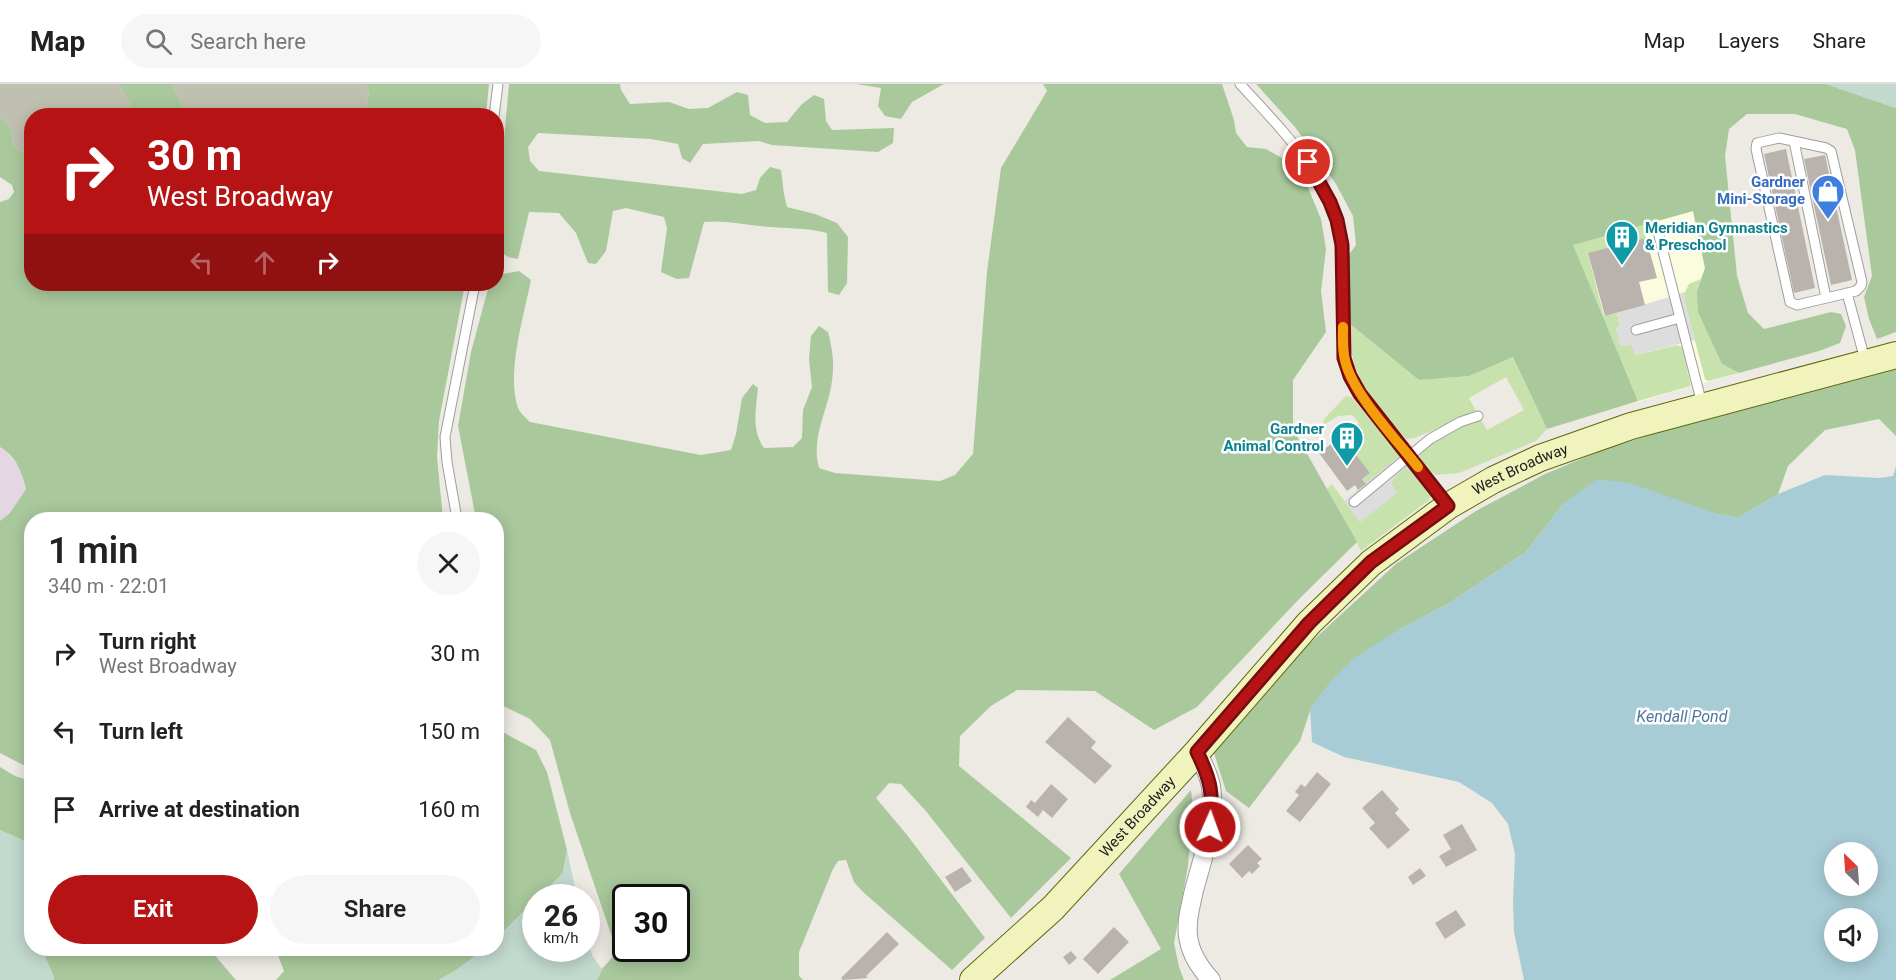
<!DOCTYPE html>
<meta charset="utf-8">
<style>
body{margin:0;font-family:Roboto,sans-serif;background:#f6f6f6;color:#222;height:100vh;display:flex;flex-direction:column;font-size:22px;white-space:nowrap}
*{box-sizing:border-box;margin:0}
p{font-size:20px;color:#767676}
.icon{flex:none;width:33px;height:33px;fill:none;stroke:currentColor;stroke-width:2;stroke-linecap:round;stroke-linejoin:round}
.map{position:relative;flex:1;overflow:hidden}
.side{position:absolute;left:24px;top:428px;width:480px;height:444px;display:flex;flex-direction:column;background:#fff;border-radius:24px;box-shadow:0 3px 15px #0003}
.side>*{flex:none}
.top-card{position:absolute;left:24px;top:24px;width:480px;height:183px;border-radius:24px;box-shadow:0 3px 15px #0003;background:#b61414;color:#fff;overflow:hidden}
.needle{width:39px;rotate:335deg}
.buttons{position:absolute;left:1824px;top:758px;display:grid;gap:12px}
.buttons a{display:grid;place-items:center;width:54px;height:54px;border-radius:50%;background:#fff;box-shadow:0 3px 15px #0003;font-size:30px}
.speed{position:absolute;left:522px;top:800px;display:flex;gap:12px;font-size:30px;font-weight:700;text-align:center}
.speed>*{display:grid;place-content:center;width:78px;height:78px;border-radius:50%;background:#fff;box-shadow:0 3px 15px #0003;line-height:1}
.speed small{font-size:15px;font-weight:400}
.speed .limit{border:3px solid #111;border-radius:9px;background:#fff;color:#111}
.pin{position:absolute;display:grid;place-items:center;width:51px;height:51px;color:#fff;margin:-26px;border:3px solid #fff;border-radius:50%;box-shadow:0 2px 6px #0007}
.me{position:absolute;width:66px;margin:-33px;rotate:2deg;stroke-linejoin:round;filter:drop-shadow(0 0 4px #0008)}
.turn{display:flex;align-items:center;gap:21px;height:126px;padding:0 24px;font-size:27px}
.turn .icon{width:78px;height:78px;stroke-width:2.5}
.turn b{display:block;font-size:42px;line-height:51px}
.lanes{display:flex;align-items:center;height:57px;padding:0 24px;background:#0003;justify-content:center;gap:30px;direction:ltr}
.lanes .off{opacity:.35}
.round{display:grid;place-items:center;flex:none;width:63px;height:63px;border-radius:32px;background:#f6f6f6}
.overview{display:flex;align-items:center;justify-content:space-between;height:102px;padding:0 24px}
h1{font-size:36px;font-weight:600;line-height:45px}
.primary-button{display:flex;gap:12px;margin-top:auto;padding:12px 24px}
.primary-button a{flex:1;height:69px;border-radius:36px;background:#b61414;color:#fff;font-size:24px;font-weight:600;line-height:69px;text-align:center}
.primary-button a+a{background:#f6f6f6;color:#222}
ul{padding:0;list-style:none}
li{display:flex;align-items:center;gap:18px;height:78px;padding:0 24px}
li div{flex:1}
li b{display:block;font-size:22px}
li em{font-style:normal}
header{display:flex;align-items:center;gap:36px;box-sizing:border-box;height:84px;padding:0 30px;background:#fff;border-bottom:2px solid #e0e0e0}
header strong{font-size:28px}
nav{display:flex;gap:33px;margin-inline-start:auto;font-size:21px}
.search{width:420px;height:54px;background:#f6f6f6;display:flex;align-items:center;gap:15px;box-sizing:border-box;padding:0 21px;border-radius:33px;color:#767676;font-size:22px}
.map>svg:first-child{display:block}
.industrial{fill:#e5d6e3}
.education{fill:#fbfbde}
.construction{fill:#c0c0b0}
.grass{fill:#c8e2ae}
.forest{fill:#a9c89c;fill-rule:evenodd}
.wetland{fill:#c2d9ce}
.parking{fill:#ddd}
.water{fill:#a8ccd6;fill-rule:evenodd}
.building{fill:#bab3ad}
.lines{fill:none;stroke-linecap:round;stroke-linejoin:round}
.lane-casing{stroke:#9e9e9e;stroke-width:11}
.street-casing{stroke:#9e9e9e;stroke-width:20}
.secondary-casing{stroke:#5f680f;stroke-width:28}
.lane{stroke:#fff;stroke-width:9}
.street{stroke:#fff;stroke-width:18}
.secondary{stroke:#f0f3bc;stroke-width:26}
.route-casing{stroke:#760d0d;stroke-width:15}
.route{stroke:#b61414;stroke-width:10}
.slow{stroke:#f59e0b;stroke-width:10}
.labels{text-anchor:middle;stroke-width:5;stroke-linejoin:round;paint-order:stroke}
.shop-label{font-size:15px;font-weight:bold;fill:#366cbe;stroke:#fff;text-anchor:end}
.culture-label{font-size:15px;font-weight:bold;fill:#0d838f;stroke:#fff;text-anchor:start}
.street-label{font-size:15px;fill:#1d1d1d;stroke:#fff}
.water-label{font-size:16px;font-style:italic;fill:#50769b;stroke:#fff}
</style>
<header>
<strong>Map</strong>
<div class="search"><svg class="icon" aria-label="search" viewBox="0 0 24 24"><circle cx="10" cy="10" r="6"/><path d="M15 15l6 6"/></svg>Search here</div>
<nav><a>Map</a><a>Layers</a><a>Share</a></nav>
</header>
<div class="map">
<svg width="1896" height="896" viewBox="0 0 1896 896">
<rect width="100%" height="100%" fill="#edeae3"/>
<path class="industrial" d="M 0,363 L 6,367 L 21,386 L 26,405 L 10,429 L 0,437 Z"/>
<path class="education" d="M 1693,127 L 1705,184 L 1739,289 L 1620,323 L 1572,160 Z"/>
<path class="construction" d="M 0,0 L 119,0 L 137,30 L 32,32 L 31,73 L 14,63 L 11,46 L 0,31 Z
M 171,0 L 365,0 L 369,8 L 364,31 L 184,32 L 179,12 Z"/>
<path class="grass" d="M 1644,141 L 1646,154 L 1588,170 L 1604,232 L 1617,229 L 1620,243 L 1616,244 L 1621,262 L 1632,261 L 1635,271 L 1677,261 L 1682,263 L 1691,302 L 1638,317 L 1572,160 Z
M 1701,195 L 1697,207 L 1722,280 L 1739,289 L 1708,297 L 1705,295 L 1685,219 L 1685,208 L 1689,200 Z
M 1350,240 L 1419,296 L 1469,292 L 1513,273 L 1547,345 L 1536,357 L 1459,389 L 1436,391 C 1428,386 1422,380 1419,370 L 1421,365 L 1464,342 L 1481,336 L 1487,346 L 1524,326 L 1506,293 L 1469,314 L 1477,329 L 1414,354 L 1407,355 C 1400,350 1394,341 1388,334 C 1363,305 1348,280 1350,240 Z
M 1346,312 L 1351,313 L 1401,371 L 1366,400 L 1362,395 L 1370,389 L 1342,352 L 1359,339 L 1352,331 L 1338,332 L 1323,341 L 1324,335 Z
M 1410,383 C 1420,390 1427,398 1432,410 L 1429,416 L 1361,467 L 1327,405 L 1332,400 L 1360,438 L 1396,408 L 1391,399 C 1394,392 1402,385 1410,383 Z"/>
<path class="forest" d="M 119,0 L 171,0 L 179,12 L 184,31 L 137,31 Z
M 365,0 L 489,0 L 486,31 L 364,31 L 369,8 Z
M 509,0 L 620,0 L 621,6 L 630,20 L 669,18 L 689,25 L 708,24 L 737,8 L 748,11 L 750,31 L 765,39 L 787,38 L 801,21 L 814,11 L 824,15 L 826,37 L 832,46 L 894,44 L 893,59 L 878,68 L 772,61 L 759,57 L 703,60 L 690,79 L 682,74 L 678,60 L 651,55 L 538,49 L 528,63 L 530,77 L 539,87 L 742,110 L 756,106 L 760,94 L 770,83 L 781,86 L 784,110 L 787,123 L 815,130 L 837,139 L 848,153 L 847,199 L 839,211 L 828,208 L 827,149 C 805,143 783,145 760,142 C 741,140 723,136 704,138 L 689,194 L 677,195 L 661,188 L 667,144 L 664,133 L 626,124 L 613,127 L 606,167 L 596,180 L 588,179 L 576,149 L 559,129 L 529,128 L 518,175 L 508,173 L 497,165 L 496,142 Z
M 856,0 L 944,0 L 912,18 L 901,35 L 885,32 L 878,22 L 881,4 Z
M 1043,0 L 1222,0 L 1234,36 L 1236,49 L 1247,63 L 1266,65 L 1289,78 L 1307,101 L 1321,135 L 1326,165 L 1321,207 L 1326,248 L 1293,296 L 1293,345 L 1357,458 L 1301,513 L 1197,623 L 1154,646 L 1095,607 L 1017,606 L 991,622 L 960,652 L 959,682 L 1071,774 L 1011,834 L 925,726 L 901,700 L 889,699 L 876,714 L 907,751 L 985,854 L 952,886 L 863,808 L 854,798 L 846,776 L 838,777 L 833,785 L 799,868 L 799,892 L 803,896 L 597,896 L 602,885 L 617,868 L 570,729 L 550,656 L 530,635 L 497,619 L 496,435 L 476,435 L 458,342 L 471,268 L 489,201 L 496,200 L 497,191 L 519,187 L 531,196 C 524,232 506,289 518,324 C 520,329 526,334 530,338 L 701,371 L 731,366 L 736,350 L 742,314 L 753,300 L 758,304 C 756,325 751,346 764,364 L 793,363 L 802,354 L 803,326 L 812,303 L 809,275 L 811,252 L 819,242 L 828,248 C 833,267 835,282 831,303 C 826,331 811,354 819,384 L 835,389 L 940,397 L 955,391 L 973,370 L 987,188 L 1001,84 L 1047,7 ZM 626,813 L 676,813 L 676,864 L 626,864 Z
M 1256,0 L 1826,0 L 1896,24 L 1896,248 L 1877,255 L 1869,235 L 1864,213 L 1872,192 L 1855,66 L 1847,45 L 1795,30 L 1747,30 L 1729,45 L 1725,72 L 1737,192 L 1748,229 L 1764,245 L 1831,228 L 1841,230 L 1846,242 L 1840,259 L 1819,267 L 1739,289 L 1722,280 L 1698,228 L 1697,207 L 1705,184 L 1693,127 L 1573,161 L 1638,317 L 1547,345 L 1513,273 L 1469,292 L 1419,296 L 1350,240 L 1345,176 L 1356,161 L 1353,132 L 1336,100 L 1295,43 Z
M 0,31 L 11,46 L 14,63 L 31,73 L 32,200 L 465,200 L 439,337 L 437,373 L 443,435 L 32,435 L 31,685 L 0,669 L 0,437 L 10,429 L 26,405 C 22,388 16,372 0,363 L 0,118 L 9,115 L 14,108 L 12,101 L 0,93 Z
M 1896,284 L 1896,352 L 1879,335 L 1825,346 L 1788,382 L 1778,410 L 1738,434 L 1718,430 L 1564,419 L 1526,468 L 1448,520 L 1400,545 L 1311,624 L 1300,657 L 1249,724 L 1226,707 L 1214,669 L 1309,560 L 1397,479 L 1476,427 L 1545,390 L 1605,365 L 1734,325 Z
M 497,645 L 536,666 L 547,688 L 567,766 L 563,789 L 539,813 L 536,813 L 535,816 L 497,854 Z
M 0,683 L 15,692 L 31,697 L 31,760 L 0,746 Z
M 1191,706 L 1193,726 L 1188,782 L 1174,859 L 1179,883 L 1184,896 L 1110,896 L 1161,865 L 1119,790 Z
M 41,864 L 214,864 L 217,874 L 236,896 L 54,896 L 54,893 Z
M 275,864 L 486,864 L 455,887 L 439,896 L 276,896 L 284,887 Z"/>
<path class="wetland" d="M 1826,0 L 1896,0 L 1896,24 Z
M 0,746 L 31,760 L 32,864 L 41,864 L 54,893 L 54,896 L 0,896 Z
M 567,766 L 577,813 L 539,813 L 563,789 Z
M 535,816 L 536,864 L 586,864 L 587,853 L 592,871 L 602,885 L 597,896 L 439,896 L 455,887 L 486,864 L 496,864 L 497,854 Z"/>
<path class="parking" d="M 1685,208 L 1685,219 L 1695,256 L 1635,271 L 1632,261 L 1620,262 L 1616,244 L 1620,243 L 1617,229 Z
M 1401,371 L 1410,383 L 1404,385 L 1393,395 L 1391,399 L 1397,409 L 1360,438 L 1344,417 Z"/>
<path class="water" d="M 1896,382 L 1896,896 L 1524,896 L 1514,848 L 1513,816 L 1515,770 L 1508,740 L 1492,719 L 1459,698 L 1344,673 L 1312,658 L 1310,624 L 1331,597 L 1354,574 L 1400,545 L 1448,520 L 1526,468 L 1564,419 L 1597,395 L 1630,399 L 1718,430 L 1738,434 L 1778,410 L 1825,391 L 1879,394 L 1893,392 ZM 1835,768 L 1868,768 L 1868,801 L 1834,801 ZM 1834,834 L 1868,834 L 1868,867 L 1834,867 Z"/>
<path class="building" d="M 1786,65 L 1815,204 L 1794,209 L 1764,70 Z
M 1825,71 L 1852,196 L 1831,201 L 1804,75 Z
M 1646,154 L 1657,194 L 1639,198 L 1645,221 L 1605,232 L 1588,169 Z
M 1342,352 L 1370,389 L 1362,395 L 1366,400 L 1358,406 L 1355,401 L 1347,407 L 1319,369 Z
M 1068,633 L 1096,658 L 1091,664 L 1112,682 L 1095,700 L 1045,658 Z
M 1317,688 L 1331,700 L 1300,738 L 1286,727 L 1299,711 L 1295,708 L 1301,700 L 1305,703 Z
M 1051,700 L 1068,715 L 1052,734 L 1043,726 L 1038,733 L 1026,723 L 1031,716 L 1035,719 Z
M 1382,706 L 1399,725 L 1395,729 L 1410,746 L 1388,765 L 1369,744 L 1375,739 L 1362,724 Z
M 1462,740 L 1477,766 L 1446,783 L 1439,772 L 1451,765 L 1443,751 Z
M 1248,761 L 1262,775 L 1257,779 L 1260,782 L 1252,790 L 1249,787 L 1242,794 L 1229,780 Z
M 962,783 L 972,797 L 955,808 L 945,793 Z
M 1420,784 L 1426,792 L 1413,801 L 1408,793 Z
M 1456,826 L 1466,841 L 1445,855 L 1435,839 Z
M 1114,843 L 1129,858 L 1098,890 L 1083,875 Z
M 887,848 L 899,860 L 866,892 L 868,894 L 843,896 L 841,894 Z
M 1071,867 L 1077,874 L 1069,881 L 1063,873 Z"/>
<g class="lines">
<defs>
<path id="lane" d="M 1240,0 C 1283,47 1331,93 1341,158 C 1347,199 1335,252 1349,290 C 1352,297 1357,303 1360,310 L 1447,420
M 494,32 L 498,0
M 1779,54 L 1826,64 L 1831,67 L 1862,198 L 1861,202 L 1856,207 L 1797,221 L 1790,218 L 1756,65 L 1757,59 Z
M 1794,57 L 1826,214
M 1659,152 L 1702,320
M 1847,209 L 1865,276
M 1636,246 L 1680,234
M 1354,418 L 1430,355 L 1460,338 L 1478,332
M 457,435 L 447,378 L 445,353 L 475,200"/>
<path id="street" d="M 1197,668 C 1203,679 1208,689 1211,702 C 1216,737 1203,773 1194,806 C 1191,821 1186,836 1188,852 C 1190,869 1199,883 1211,896"/>
<g id="secondary">
<path id="s1" d="M 973,896 L 1053,824 L 1197,668 L 1309,539 L 1371,479 L 1448,422 L 1493,396 L 1540,374 L 1631,342 L 1896,271"/>
</g>
</defs>
<use href="#lane" class="lane-casing"/>
<use href="#street" class="street-casing"/>
<use href="#secondary" class="secondary-casing"/>
<use href="#lane" class="lane"/>
<use href="#street" class="street"/>
<use href="#secondary" class="secondary"/>
</g>
<g class="lines">
<defs>
<path id="route" d="M 1210,743 C 1213,710 1212,698 1197,668 L 1309,539 L 1371,478 L 1448,422 L 1360,310 L 1350,292 L 1344,274 L 1342,161 L 1337,136 L 1330,118 L 1308,78"/>
</defs>
<use href="#route" class="route-casing"/>
<use href="#route" class="route"/>
<path class="slow" d="M 1343,243 C 1343,254 1342,265 1345,276 C 1352,309 1396,355 1418,383"/>
</g>
<defs>
<symbol id="shop-pin" viewBox="-11 -11 22 30"><path d="M0 17L-7.5 6A9.5 9.5 0 1 1 7.5 6Z" fill="#3f7fe0" stroke="#fff"/><path d="M-5-2.5h2.3a2.7 3.5 0 0 1 5.4 0H5L5.5 6h-11ZM-1.5-2.5h3a1.5 2.3 0 0 0-3 0Z" fill="#fff"/></symbol>
<symbol id="building-pin" viewBox="-11 -11 22 30"><path d="M0 17L-7.5 6A9.5 9.5 0 1 1 7.5 6Z" fill="#0f9aa8" stroke="#fff"/><path d="M-4-6H4V6H1V3H-1V6H-4ZM-2.5-4.3h1.7v1.8h-1.7ZM.8-4.3h1.7v1.8H.8ZM-2.5-1h1.7V.8h-1.7ZM.8-1h1.7V.8H.8Z" fill="#fff"/></symbol>
</defs>
<g fill-rule="evenodd">
<use href="#shop-pin" x="1809" y="88" width="38" height="52"/>
<use href="#building-pin" x="1603" y="134" width="38" height="52"/>
<use href="#building-pin" x="1328" y="335" width="38" height="52"/>
</g>
<g class="labels">
<g class="shop-label">
<text x="1805" y="103">Gardner<tspan x="1805" dy="17">Mini-Storage</tspan></text>
</g>
<g class="culture-label">
<text x="1645" y="149">Meridian Gymnastics<tspan x="1645" dy="17">&amp; Preschool</tspan></text>
<text x="1324" y="350" text-anchor="end">Gardner<tspan x="1324" dy="17">Animal Control</tspan></text>
</g>
<g class="street-label">
<text dy="5" stroke="none"><textPath href="#s1" startOffset="754">West Broadway</textPath></text>
<text dy="5" stroke="none"><textPath href="#s1" startOffset="232">West Broadway</textPath></text>
</g>
<g class="water-label">
<text x="1682" y="638">Kendall Pond</text>
</g>
</g>
</svg>
<div class="buttons">
<a><svg class="needle" viewBox="-14 -14 28 28"><path d="M0-13l5 13h-10z" fill="#e53935"/><path d="M0 13l5-13h-10z" fill="#767676"/></svg></a>
<a><svg class="icon" aria-label="sound" viewBox="0 0 24 24"><path d="M4 9h4l5-4v14l-5-4H4zM17 9q2 3 0 6"/></svg></a>
</div>
<div class="speed"><div>26<small>km/h</small></div><div class="limit">30</div></div>
<div class="pin" style="left:1308px;top:78px;background:#d93025"><svg class="icon" aria-label="arrive" viewBox="0 0 24 24"><path d="M6 21V4h12l-3 4 3 4H6"/></svg></div>
<svg class="me" style="left:1210px;top:743px" viewBox="-20 -20 40 40"><circle r="17" fill="#b61414" stroke="#fff" stroke-width="3"/><path d="M0-11L8 9 0 5-8 9z" fill="#fff"/></svg>
<div class="top-card">
<div class="turn"><svg class="icon" aria-label="right" viewBox="0 0 24 24"><path d="M7 20v-9h11M14 6l5 5-5 5"/></svg><div><b>30 m</b>West Broadway</div></div>
<div class="lanes"><svg class="icon off" aria-label="left" viewBox="0 0 24 24"><path d="M17 20v-9H6M10 6l-5 5 5 5"/></svg><svg class="icon off" aria-label="ahead" viewBox="0 0 24 24"><path d="M12 20V5M6 11l6-6 6 6"/></svg><svg class="icon" aria-label="right" viewBox="0 0 24 24"><path d="M7 20v-9h11M14 6l5 5-5 5"/></svg></div>
</div>
<section class="side">
<div class="overview"><div><h1>1 min</h1><p>340 m · 22:01</p></div><a class="round"><svg class="icon" aria-label="close" viewBox="0 0 24 24"><path d="M6 6l12 12M18 6L6 18"/></svg></a></div>
<ul>
<li><svg class="icon" aria-label="right" viewBox="0 0 24 24"><path d="M7 20v-9h11M14 6l5 5-5 5"/></svg><div><b>Turn right</b><p>West Broadway</p></div><em>30 m</em></li>
<li><svg class="icon" aria-label="left" viewBox="0 0 24 24"><path d="M17 20v-9H6M10 6l-5 5 5 5"/></svg><div><b>Turn left</b></div><em>150 m</em></li>
<li><svg class="icon" aria-label="arrive" viewBox="0 0 24 24"><path d="M6 21V4h12l-3 4 3 4H6"/></svg><div><b>Arrive at destination</b></div><em>160 m</em></li>
</ul>
<div class="primary-button"><a>Exit</a><a>Share</a></div>
</section>
</div>
